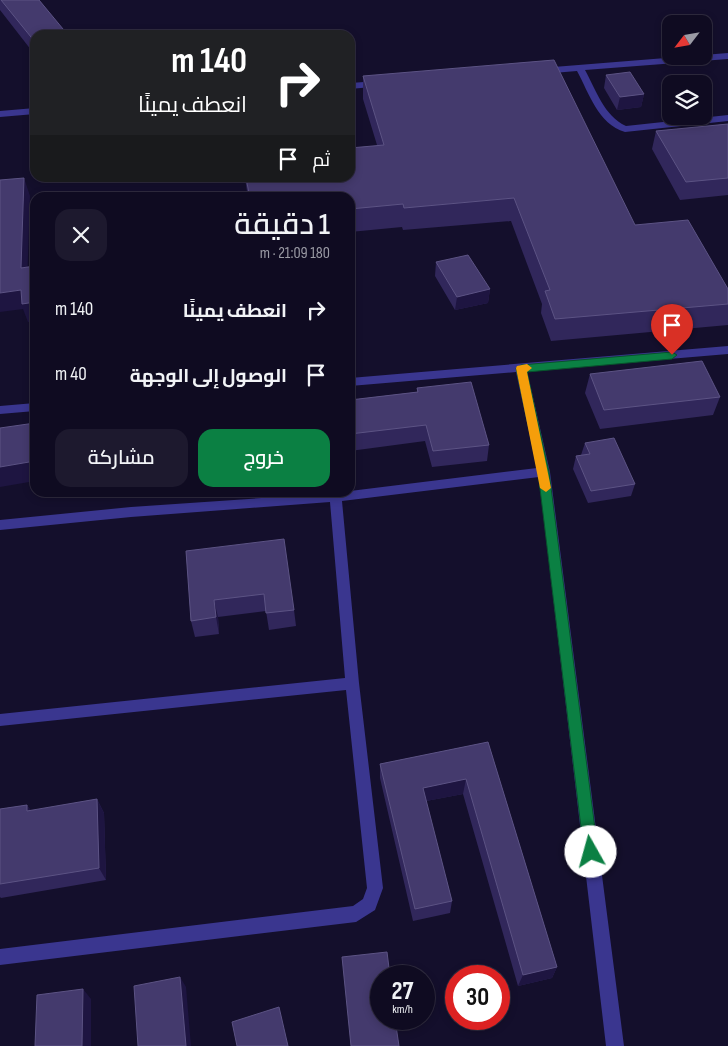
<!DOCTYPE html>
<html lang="ar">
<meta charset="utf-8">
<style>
body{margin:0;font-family:"Sofia Sans Condensed",Cairo,sans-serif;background:#1d192e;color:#f1f3f6;direction:rtl;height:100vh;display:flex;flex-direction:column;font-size:19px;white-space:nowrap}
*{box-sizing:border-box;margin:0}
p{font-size:16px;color:#9b9ba5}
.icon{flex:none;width:28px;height:28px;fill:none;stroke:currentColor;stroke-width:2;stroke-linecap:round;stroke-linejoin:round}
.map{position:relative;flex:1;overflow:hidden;direction:ltr}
.side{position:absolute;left:30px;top:192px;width:325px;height:305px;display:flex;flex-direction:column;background:#0f0b21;border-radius:15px;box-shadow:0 2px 8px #0003,0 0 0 1px #2f2b3f;direction:rtl}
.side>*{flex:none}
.banner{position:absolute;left:30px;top:30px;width:325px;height:152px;border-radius:15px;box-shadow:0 2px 8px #0003,0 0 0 1px #2f2b3f;direction:rtl;background:#202124;color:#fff;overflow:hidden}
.needle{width:32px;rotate:239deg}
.tools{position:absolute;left:662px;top:15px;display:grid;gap:10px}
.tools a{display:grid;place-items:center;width:50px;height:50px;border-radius:10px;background:#0f0b21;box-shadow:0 2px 8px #0003,0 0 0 1px #2f2b3f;font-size:25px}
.speed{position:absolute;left:370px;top:965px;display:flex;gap:10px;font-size:25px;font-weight:700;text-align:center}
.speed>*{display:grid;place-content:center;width:65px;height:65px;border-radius:50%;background:#0f0b21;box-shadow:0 2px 8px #0003,0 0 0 1px #2f2b3f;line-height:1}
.speed small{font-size:12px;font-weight:400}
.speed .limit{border:8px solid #d22;background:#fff;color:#111}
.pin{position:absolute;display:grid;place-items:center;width:42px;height:42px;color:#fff;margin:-51px -21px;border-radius:50% 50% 50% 0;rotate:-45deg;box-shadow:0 0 5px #0007}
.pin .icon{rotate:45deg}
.me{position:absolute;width:55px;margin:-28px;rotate:353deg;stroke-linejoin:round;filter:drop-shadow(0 0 4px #0008)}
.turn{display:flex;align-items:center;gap:18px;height:105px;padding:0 25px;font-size:22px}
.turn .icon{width:65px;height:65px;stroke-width:2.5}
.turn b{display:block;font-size:35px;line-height:42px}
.then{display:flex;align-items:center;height:48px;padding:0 25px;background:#0003;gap:10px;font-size:19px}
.round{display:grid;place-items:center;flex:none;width:52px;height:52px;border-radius:15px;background:#1d192e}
.summary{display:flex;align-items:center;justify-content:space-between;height:85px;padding:0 25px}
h1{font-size:30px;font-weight:600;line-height:38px}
.cta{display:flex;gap:10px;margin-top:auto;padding:10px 25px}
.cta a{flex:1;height:58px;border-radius:15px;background:#0b8043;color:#fff;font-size:20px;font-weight:600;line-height:58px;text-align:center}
.cta a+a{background:#1d192e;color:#f1f3f6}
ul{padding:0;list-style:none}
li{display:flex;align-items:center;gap:15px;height:65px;padding:0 25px}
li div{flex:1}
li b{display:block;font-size:19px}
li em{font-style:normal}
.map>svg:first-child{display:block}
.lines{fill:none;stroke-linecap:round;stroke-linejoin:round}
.minor{fill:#3a368f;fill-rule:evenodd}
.wall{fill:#31275b}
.shaded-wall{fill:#1e1541}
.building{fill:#443a6d;stroke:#5c5384}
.route{fill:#0b8043;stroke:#07532c}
.slow{fill:#f59e0b}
</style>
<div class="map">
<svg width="728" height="1046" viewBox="0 0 728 1046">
<rect width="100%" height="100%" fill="#140f2c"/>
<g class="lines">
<path class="minor" d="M 728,53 L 728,59 L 585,70 C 596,90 604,116 626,126 L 728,115 L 728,121 L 625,132 C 598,124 589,93 577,71 L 541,74 L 537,71 L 541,68 Z
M 379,81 L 383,84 L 382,86 L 350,89 L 350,83 Z
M 35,108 L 35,114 L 0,117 L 0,111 Z
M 728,346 L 728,354 L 527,371 L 550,472 L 624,1046 L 606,1046 L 539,477 L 342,501 L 359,683 L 383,888 L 375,910 L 356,922 L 0,965 L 0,949 L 353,906 L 363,899 L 367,888 L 346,690 L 0,726 L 0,714 L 345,678 L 330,502 L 131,517 L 0,530 L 0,520 L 131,507 L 350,492 L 350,491 L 537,468 L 516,372 L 350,386 L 350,378 Z
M 35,403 L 35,411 L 0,414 L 0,406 Z"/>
</g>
<path class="wall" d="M 0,0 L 39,0 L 35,35 L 35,55 L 0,10 Z
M 606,75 L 644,94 L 641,107 L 617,110 L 604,88 Z
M 363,76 L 635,225 L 728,289 L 728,325 L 551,341 L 541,313 L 542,304 L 511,221 L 403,230 L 402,227 L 350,232 L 350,198 L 248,198 L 245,178 L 350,178 L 377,145 L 363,99 Z
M 728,124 L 728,195 L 680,200 L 652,149 L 656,131 Z
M 436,262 L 490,289 L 488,303 L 455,310 L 435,276 Z
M 590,374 L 720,397 L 713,415 L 600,429 L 585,393 Z
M 417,388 L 489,445 L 487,461 L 432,467 L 425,441 L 350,451 L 350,400 L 417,392 Z
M 585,443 L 635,484 L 631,496 L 588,503 L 573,469 L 576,456 L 581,455 Z
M 186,551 L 294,610 L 296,626 L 269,630 L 266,611 L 218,617 L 219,634 L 195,637 L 191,621 Z
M 488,742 L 557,967 L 552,978 L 518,986 L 463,794 L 426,801 L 452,901 L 450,913 L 413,921 L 380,778 L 380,764 Z
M 97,799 L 104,813 L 106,880 L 1,898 L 0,897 L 0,809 L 27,805 L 31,811 Z"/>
<path class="shaded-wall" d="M 644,94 L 641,107 L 617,110 L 620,97 Z
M 24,178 L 30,196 L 27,286 L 21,268 Z
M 73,178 L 104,178 L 74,181 Z
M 490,289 L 488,303 L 455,310 L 457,297 Z
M 21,290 L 35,302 L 35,321 L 28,322 L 23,309 L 0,312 L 0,293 Z
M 35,461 L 35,481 L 0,487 L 0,467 Z
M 214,600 L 218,617 L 219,634 L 216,617 Z
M 466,779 L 463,794 L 421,802 L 423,788 Z
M 97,799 L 104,813 L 106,880 L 99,868 Z
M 27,805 L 36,818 L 27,811 Z
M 557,967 L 552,978 L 518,986 L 523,975 Z
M 180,977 L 186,987 L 191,1046 L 186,1046 Z
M 83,989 L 91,999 L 91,1046 L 82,1046 Z"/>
<path class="building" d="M 1,0 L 39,0 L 68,35 L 35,35 L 35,42 Z
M 554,60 L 635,225 L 688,220 L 728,289 L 728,304 L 555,319 L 545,291 L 550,290 L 514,198 L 404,208 L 403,204 L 350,209 L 350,198 L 250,198 L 246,178 L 350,178 L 350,148 L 384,145 L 363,76 Z
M 630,72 L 644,94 L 620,97 L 606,75 Z
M 728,124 L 728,178 L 686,182 L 656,131 Z
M 24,178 L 21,268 L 35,266 L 35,302 L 22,304 L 21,290 L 0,293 L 0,180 Z
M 468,255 L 490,289 L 457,297 L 436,262 Z
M 702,361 L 720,397 L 604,410 L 590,374 Z
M 471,382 L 489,445 L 433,451 L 426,425 L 350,434 L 350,400 L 418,392 L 417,388 Z
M 35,423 L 35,461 L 0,467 L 0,428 Z
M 614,438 L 635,484 L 591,491 L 576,456 L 590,454 L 585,443 Z
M 284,539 L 294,610 L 266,613 L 264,594 L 214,600 L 216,617 L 191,621 L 186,551 Z
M 488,742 L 557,967 L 523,975 L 466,779 L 423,788 L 452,901 L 415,909 L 380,764 Z
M 97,799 L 99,868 L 0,884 L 0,809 L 27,805 L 27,811 Z
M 387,952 L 390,976 L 381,976 L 381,1019 L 395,1019 L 399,1046 L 351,1046 L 342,957 Z
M 180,977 L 186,1046 L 138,1046 L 134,986 Z
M 83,989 L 82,1046 L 35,1046 L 37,995 Z
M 279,1007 L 288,1046 L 237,1046 L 232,1022 Z"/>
<path class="route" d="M 672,352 L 677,355 L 672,359 L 527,372 L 549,472 L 598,852 L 596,856 L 591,858 L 586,856 L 584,852 L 538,472 L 516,368 L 521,365 Z"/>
<path class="slow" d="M 527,364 L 532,368 L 527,372 L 551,488 L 546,492 L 540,488 L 516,368 L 517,366 Z"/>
</svg>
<div class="tools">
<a><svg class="needle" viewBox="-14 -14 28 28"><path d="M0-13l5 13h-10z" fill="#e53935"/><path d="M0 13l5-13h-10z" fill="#9b9ba5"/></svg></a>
<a><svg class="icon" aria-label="layers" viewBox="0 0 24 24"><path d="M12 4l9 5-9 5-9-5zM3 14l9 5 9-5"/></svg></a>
</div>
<div class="speed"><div>27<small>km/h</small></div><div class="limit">30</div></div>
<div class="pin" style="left:672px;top:355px;background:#d93025"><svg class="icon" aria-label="arrive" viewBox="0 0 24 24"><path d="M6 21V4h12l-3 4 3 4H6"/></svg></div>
<svg class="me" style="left:591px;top:852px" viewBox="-20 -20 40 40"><circle r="19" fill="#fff"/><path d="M0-13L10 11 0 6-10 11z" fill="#0b8043"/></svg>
<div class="banner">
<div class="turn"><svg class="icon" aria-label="right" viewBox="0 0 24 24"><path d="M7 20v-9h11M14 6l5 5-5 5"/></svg><div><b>140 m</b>انعطف يمينًا</div></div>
<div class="then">ثم<svg class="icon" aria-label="arrive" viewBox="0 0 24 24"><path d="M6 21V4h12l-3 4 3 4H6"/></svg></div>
</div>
<section class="side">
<div class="summary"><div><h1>1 دقيقة</h1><p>180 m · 21:09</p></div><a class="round"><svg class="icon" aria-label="close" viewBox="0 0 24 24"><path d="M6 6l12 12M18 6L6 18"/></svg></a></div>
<ul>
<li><svg class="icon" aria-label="right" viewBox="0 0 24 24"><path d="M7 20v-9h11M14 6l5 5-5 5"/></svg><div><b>انعطف يمينًا</b></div><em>140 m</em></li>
<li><svg class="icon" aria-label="arrive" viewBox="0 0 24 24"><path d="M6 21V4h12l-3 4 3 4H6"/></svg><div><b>الوصول إلى الوجهة</b></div><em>40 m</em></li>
</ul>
<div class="cta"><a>خروج</a><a>مشاركة</a></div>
</section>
</div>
